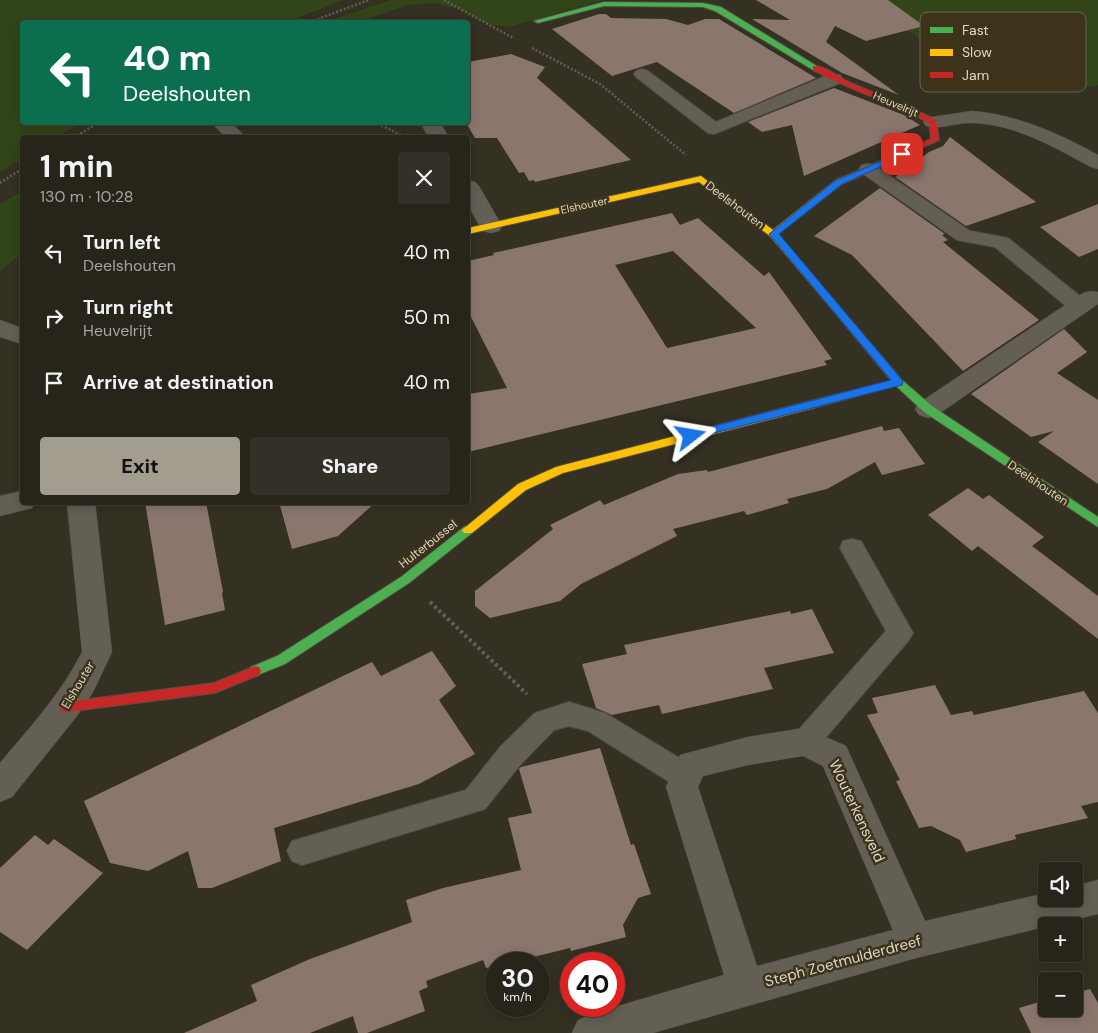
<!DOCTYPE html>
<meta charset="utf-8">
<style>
body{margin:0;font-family:"DM Sans",sans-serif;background:#333027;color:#f1f3f6;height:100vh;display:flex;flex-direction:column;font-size:19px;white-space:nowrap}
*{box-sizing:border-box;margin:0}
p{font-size:16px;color:#a4a4a2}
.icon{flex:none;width:28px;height:28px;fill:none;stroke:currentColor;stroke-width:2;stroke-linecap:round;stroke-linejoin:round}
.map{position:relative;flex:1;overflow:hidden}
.sheet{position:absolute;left:20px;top:135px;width:450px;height:370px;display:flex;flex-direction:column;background:#27241a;border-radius:5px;box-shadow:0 2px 12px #0003,0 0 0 1px #434139}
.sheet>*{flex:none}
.top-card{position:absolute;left:20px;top:20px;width:450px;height:105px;border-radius:5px;box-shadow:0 2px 12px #0003,0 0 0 1px #434139;background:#0b6e4f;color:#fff;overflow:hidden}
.controls{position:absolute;left:1038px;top:862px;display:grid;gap:10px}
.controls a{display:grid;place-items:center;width:45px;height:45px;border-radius:5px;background:#27241a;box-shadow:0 2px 12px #0003,0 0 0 1px #434139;font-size:25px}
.speed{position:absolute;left:485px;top:952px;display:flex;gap:10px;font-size:25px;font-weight:700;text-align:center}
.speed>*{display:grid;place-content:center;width:65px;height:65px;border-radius:50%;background:#27241a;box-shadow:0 2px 12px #0003,0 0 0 1px #434139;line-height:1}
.speed small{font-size:12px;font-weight:400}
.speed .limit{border:8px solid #d22;background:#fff;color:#111}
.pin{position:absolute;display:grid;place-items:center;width:42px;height:42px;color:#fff;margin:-21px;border-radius:10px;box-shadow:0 2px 8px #0006}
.me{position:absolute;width:55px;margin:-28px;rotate:76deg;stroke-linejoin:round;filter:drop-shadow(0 0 4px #0008)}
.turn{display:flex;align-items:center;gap:18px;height:105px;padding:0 20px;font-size:22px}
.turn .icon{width:65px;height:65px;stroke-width:2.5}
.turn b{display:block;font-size:35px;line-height:42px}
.round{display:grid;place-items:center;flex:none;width:52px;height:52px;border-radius:5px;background:#333027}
.headline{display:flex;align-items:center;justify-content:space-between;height:85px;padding:0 20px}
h1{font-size:30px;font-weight:800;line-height:38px}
.button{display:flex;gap:10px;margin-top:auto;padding:10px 20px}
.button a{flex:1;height:58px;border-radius:5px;background:#a29d8f;color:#111;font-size:20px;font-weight:800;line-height:58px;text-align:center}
.button a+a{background:#333027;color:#f1f3f6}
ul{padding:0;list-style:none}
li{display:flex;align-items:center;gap:15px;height:65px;padding:0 20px}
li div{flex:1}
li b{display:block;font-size:19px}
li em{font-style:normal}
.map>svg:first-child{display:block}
.green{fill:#324518}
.building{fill:#8b766e;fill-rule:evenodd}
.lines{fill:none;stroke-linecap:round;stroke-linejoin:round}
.lane-casing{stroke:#514e41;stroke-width:2}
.street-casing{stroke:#514e41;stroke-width:1}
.fast-casing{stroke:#514e41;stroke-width:2}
.slow-casing{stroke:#514e41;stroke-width:2}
.jam-casing{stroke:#514e41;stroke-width:2}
.path-far1{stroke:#625f56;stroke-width:2.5;stroke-dasharray:2 2;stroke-linecap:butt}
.path{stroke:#625f56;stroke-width:4;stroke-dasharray:3 3;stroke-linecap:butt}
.lane{fill:#635f55;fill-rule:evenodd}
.street{fill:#635f55;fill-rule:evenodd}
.fast{fill:#4caf50;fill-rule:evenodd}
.slow{fill:#ffc107;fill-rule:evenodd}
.jam{fill:#c62828;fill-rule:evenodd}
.route{fill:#1a73e8;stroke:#114b97}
.labels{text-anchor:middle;stroke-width:5;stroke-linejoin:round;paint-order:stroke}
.far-street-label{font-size:11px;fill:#ddd8c9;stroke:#3c331a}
.street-label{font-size:12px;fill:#ddd8c9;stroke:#3c331a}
.near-street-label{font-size:15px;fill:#ddd8c9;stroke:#3c331a}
.key{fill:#3c331a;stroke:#6c654f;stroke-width:1}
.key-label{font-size:14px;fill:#ddd8c9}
</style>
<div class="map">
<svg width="1098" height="1033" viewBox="0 0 1098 1033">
<rect width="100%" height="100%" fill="#343022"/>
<path class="green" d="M 0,0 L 344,0 L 287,22 L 22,22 L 22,122 L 81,123 L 57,137 L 22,138 L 22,159 L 0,172 Z
M 391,0 L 602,0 L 509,27 L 490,25 L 457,8 L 434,3 L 407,5 L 360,22 L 325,22 Z
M 861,0 L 1098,0 L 1098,85 L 1063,92 L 935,49 Z
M 22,191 L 22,258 L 17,257 L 0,271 L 0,204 Z"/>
<path class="building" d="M 756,0 L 888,0 L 924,26 L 866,41 L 835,26 L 826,42 L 899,95 L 842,73 L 752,19 L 790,20 Z
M 599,14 L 606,14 L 611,18 L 666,19 L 688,25 L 705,19 L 719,19 L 816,78 L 734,113 L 657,62 L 612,76 L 552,29 Z
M 511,54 L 545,67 L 537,78 L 631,160 L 535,182 L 534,180 L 529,181 L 524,172 L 519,173 L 497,138 L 475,138 L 468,126 L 468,62 Z
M 834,88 L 904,115 L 920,125 L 804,176 L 792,125 L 762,132 L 748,122 Z
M 950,137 L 1001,176 L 1036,202 L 966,226 L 895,177 L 929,152 L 943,146 Z
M 880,188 L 945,234 L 942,235 L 948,240 L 943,242 L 1039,320 L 963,371 L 852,255 L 814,236 Z
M 1098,204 L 1098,249 L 1079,257 L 1040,227 Z
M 672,213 L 680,225 L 698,218 L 764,276 L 769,272 L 832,359 L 824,361 L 827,365 L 468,452 L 468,394 L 507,388 L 468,311 L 468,261 L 494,255 L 493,253 ZM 673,251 L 756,328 L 667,348 L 615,265 Z
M 1064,329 L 1087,352 L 1057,373 L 1098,400 L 1098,484 L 1038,442 L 1054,431 L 1031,437 L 971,394 Z
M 882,426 L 884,431 L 899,428 L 925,464 L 882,475 L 875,462 L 827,489 L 787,499 L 789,503 L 747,515 L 744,511 L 673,529 L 677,536 L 581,584 L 560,601 L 490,618 L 475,606 L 475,591 L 553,529 L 550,525 L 600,500 L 604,505 L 678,474 L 707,470 L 708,472 Z
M 968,488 L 983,499 L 989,495 L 1044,537 L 1032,546 L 1098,596 L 1098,639 L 978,546 L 972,551 L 928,515 Z
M 145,502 L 206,502 L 223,592 L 222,593 L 225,610 L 165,625 Z
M 279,502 L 376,502 L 338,536 L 292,549 Z
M 812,609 L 834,653 L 764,668 L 773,689 L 662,714 L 659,705 L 612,715 L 596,708 L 582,664 L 627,654 L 624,645 L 790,611 L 791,614 Z
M 432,651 L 456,686 L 439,700 L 475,754 L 419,784 L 274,828 L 281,861 L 212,888 L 198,888 L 188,851 L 148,871 L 110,863 L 84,801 L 372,662 L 381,676 Z
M 935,685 L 951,715 L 972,711 L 974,715 L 1084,691 L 1098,713 L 1098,802 L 1081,806 L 1088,818 L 1015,835 L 1016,839 L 966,852 L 960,840 L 931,826 L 919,828 L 896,781 L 900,780 L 867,715 L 878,713 L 872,698 Z
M 600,748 L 631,845 L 634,844 L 651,894 L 638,898 L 623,925 L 626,937 L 571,951 L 570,948 L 505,964 L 496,964 L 496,966 L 486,968 L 483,960 L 426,981 L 428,987 L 419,991 L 425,1011 L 367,1033 L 358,1033 L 353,1016 L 310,1033 L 184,1033 L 257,1001 L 251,985 L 310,959 L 412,922 L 406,900 L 443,888 L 521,870 L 508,818 L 532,813 L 519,769 L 521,767 Z
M 35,835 L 48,845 L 54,839 L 103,873 L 27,950 L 0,932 L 0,868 Z
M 1090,989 L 1098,1003 L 1098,1033 L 1031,1033 L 1019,1008 L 1046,1000 L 1046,1009 L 1074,1009 L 1074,993 Z"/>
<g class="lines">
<defs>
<path id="lane" d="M 642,69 L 648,71 L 716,122 L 828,75 L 840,75 L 842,79 L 840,83 L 714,134 L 708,133 L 636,77 L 634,74 L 636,71 Z
M 211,122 L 230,122 L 246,138 L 227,138 Z
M 868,164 L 874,165 L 970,231 L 1008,238 L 1086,301 L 1089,306 L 1086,311 L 1079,313 L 1072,311 L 995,247 L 957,240 L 862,173 L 859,169 L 862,165 Z
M 852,539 L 861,541 L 913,633 L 909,640 L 815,750 L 805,754 L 795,750 L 791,742 L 795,734 L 886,631 L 840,548 L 843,541 Z
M 569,702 L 605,713 L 696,768 L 700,777 L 696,786 L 686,790 L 676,786 L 588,731 L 569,726 L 554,730 L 520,765 L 485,809 L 302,865 L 292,861 L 287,851 L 292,841 L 466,790 L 500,747 L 535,713 Z"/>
<path id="street" d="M 972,111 C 1018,115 1058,133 1098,155 L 1098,169 L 1091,167 C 1054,147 1015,124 972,123 C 957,122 941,130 926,126 L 923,122 L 926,118 Z
M 420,122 L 440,122 L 449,138 L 429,138 Z
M 468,180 L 475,182 L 479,186 L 502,226 L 499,231 L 491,233 L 483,231 C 471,213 465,201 468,180 Z
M 1091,291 L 1098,292 L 1098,304 L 937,415 L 928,418 L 919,415 L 915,409 L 919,403 L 1083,293 Z
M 0,320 L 22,328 L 22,344 L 0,337 Z
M 22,491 L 22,502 L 35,502 L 32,508 L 0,516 L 0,496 Z
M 67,502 L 95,502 L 112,652 L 93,692 L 77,716 L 12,797 L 0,802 L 0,763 C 30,727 61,694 82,652 Z
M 805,728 L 846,746 L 925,921 L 1046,893 L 1046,899 L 1074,899 L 1074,886 L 1098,880 L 1098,914 L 916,958 L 653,1033 L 572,1033 L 578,1020 L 591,1014 L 724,975 L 666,787 L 680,755 L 748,737 ZM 803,756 L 823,766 L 893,930 L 757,966 L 698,787 L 703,776 L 748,765 Z"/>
<path id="fast" d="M 604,2 L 703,3 L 721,7 L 820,68 L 813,70 L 715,11 L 703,7 L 604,6 L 538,23 L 534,21 Z
M 834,303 L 837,304 L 902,380 L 932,406 L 1098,517 L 1098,527 L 924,412 L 894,384 L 831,308 L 829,306 Z
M 468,526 L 472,527 L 474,530 L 472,533 L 409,583 L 285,664 L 255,676 L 251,675 L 249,671 L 251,667 L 277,656 L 401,577 L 464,527 Z"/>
<path id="slow" d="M 853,173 L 857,176 L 856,178 L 842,184 L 778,234 L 837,304 L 839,306 L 834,309 L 831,308 L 770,236 L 699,182 L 468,234 L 468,228 L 701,176 L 773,230 L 836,180 Z
M 810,401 L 814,402 L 815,405 L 814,408 L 563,473 L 526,490 L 472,533 L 464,533 L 462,530 L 518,484 L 556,467 Z"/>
<path id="jam" d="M 813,66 C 824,65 839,77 849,82 C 878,95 908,105 936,120 L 939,140 L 856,178 L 850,178 L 850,174 L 931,139 L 929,123 C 892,102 850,91 813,70 Z
M 898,379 L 903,382 L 902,384 L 810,409 L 805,405 L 810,401 Z
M 255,666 L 259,667 L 261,671 L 259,675 L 215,693 L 66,712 L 61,711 L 60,707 L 61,703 L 66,702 L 214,683 Z"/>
</defs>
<use href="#lane" class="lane-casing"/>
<use href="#street" class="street-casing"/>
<use href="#fast" class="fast-casing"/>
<use href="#slow" class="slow-casing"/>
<use href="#jam" class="jam-casing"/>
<path class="path-far1" d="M 444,0 L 513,38
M 310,22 L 369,0
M 532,48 L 600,84 L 686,155
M 374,122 L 403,136
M 80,133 L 85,138
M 74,138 L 99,122
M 0,183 L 22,169"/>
<path class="path" d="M 430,602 L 527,694"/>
<use href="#lane" class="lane"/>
<use href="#street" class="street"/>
<use href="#fast" class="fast"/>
<use href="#slow" class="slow"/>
<use href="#jam" class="jam"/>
</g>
<path class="route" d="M 902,152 L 905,153 L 905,156 L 842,184 L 779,234 L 902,380 L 903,382 L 902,385 L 691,439 L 688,438 L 686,436 L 691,432 L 891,380 L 769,234 L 835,181 Z"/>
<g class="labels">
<g class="far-street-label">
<text transform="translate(896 104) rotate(23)" y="4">Heuvelrijt</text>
<text transform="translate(584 205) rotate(-12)" y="4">Elshouter</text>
</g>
<g class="street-label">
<text transform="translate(735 205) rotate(37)" y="4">Deelshouten</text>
<text transform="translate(1038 483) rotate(34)" y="4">Deelshouten</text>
<text transform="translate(428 544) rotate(-38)" y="4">Hulterbussel</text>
<text transform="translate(78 685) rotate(-59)" y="4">Elshouter</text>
</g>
<g class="near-street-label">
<text transform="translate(857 811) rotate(65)" y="5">Wouterkensveld</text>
<text transform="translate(843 961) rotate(-15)" y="5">Steph Zoetmulderdreef</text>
</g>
</g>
<rect x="920" y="12" width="166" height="80" rx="8" class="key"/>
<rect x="930" y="27" width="23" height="6" fill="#4caf50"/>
<rect x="930" y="49" width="23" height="7" fill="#ffc107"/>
<rect x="930" y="72" width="23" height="6" fill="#c62828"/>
<g class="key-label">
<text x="962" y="35">Fast</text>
<text x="962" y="57">Slow</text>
<text x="962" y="80">Jam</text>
</g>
</svg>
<div class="controls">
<a><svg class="icon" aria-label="sound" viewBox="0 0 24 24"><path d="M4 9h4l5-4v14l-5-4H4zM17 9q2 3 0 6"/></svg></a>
<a>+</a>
<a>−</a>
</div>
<div class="speed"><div>30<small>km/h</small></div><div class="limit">40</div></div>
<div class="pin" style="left:902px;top:154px;background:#d93025"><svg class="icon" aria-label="arrive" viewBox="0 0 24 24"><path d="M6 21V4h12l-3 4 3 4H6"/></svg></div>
<svg class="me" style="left:691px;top:436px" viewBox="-20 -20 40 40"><path d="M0-17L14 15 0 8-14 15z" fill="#1a73e8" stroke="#fff" stroke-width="4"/></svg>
<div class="top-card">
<div class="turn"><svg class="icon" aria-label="left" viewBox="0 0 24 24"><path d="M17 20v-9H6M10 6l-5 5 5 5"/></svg><div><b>40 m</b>Deelshouten</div></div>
</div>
<section class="sheet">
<div class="headline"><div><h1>1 min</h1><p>130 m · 10:28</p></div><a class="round"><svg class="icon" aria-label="close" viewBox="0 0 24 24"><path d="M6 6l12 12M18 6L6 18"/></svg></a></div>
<ul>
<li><svg class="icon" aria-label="left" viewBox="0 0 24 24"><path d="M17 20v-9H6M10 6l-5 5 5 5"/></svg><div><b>Turn left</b><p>Deelshouten</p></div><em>40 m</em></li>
<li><svg class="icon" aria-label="right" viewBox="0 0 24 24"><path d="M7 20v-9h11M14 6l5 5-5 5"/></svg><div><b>Turn right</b><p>Heuvelrijt</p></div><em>50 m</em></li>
<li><svg class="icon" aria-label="arrive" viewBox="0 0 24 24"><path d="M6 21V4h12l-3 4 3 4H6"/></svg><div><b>Arrive at destination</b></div><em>40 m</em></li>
</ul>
<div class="button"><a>Exit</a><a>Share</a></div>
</section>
</div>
